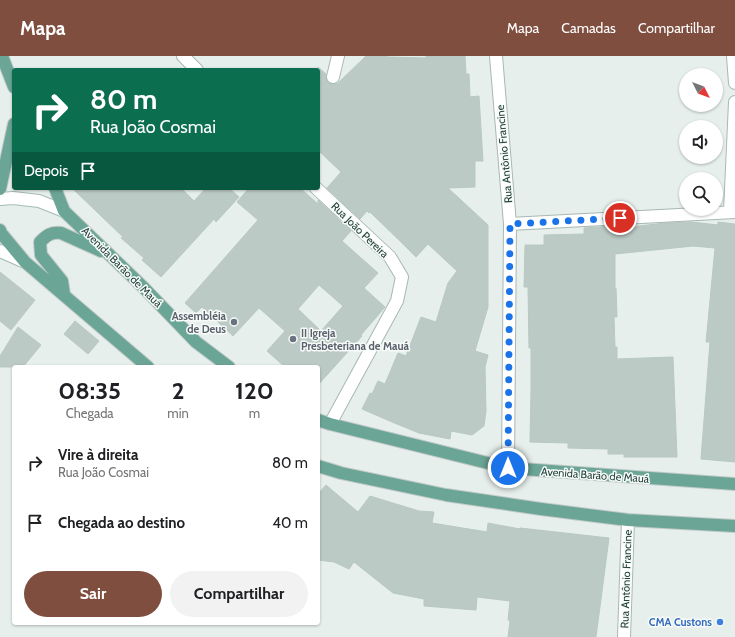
<!DOCTYPE html>
<html lang="pt">
<meta charset="utf-8">
<style>
body{margin:0;font-family:Cabin,sans-serif;background:#f2f2f2;color:#202124;height:100vh;display:flex;flex-direction:column;font-size:15px;white-space:nowrap}
*{box-sizing:border-box;margin:0}
p{font-size:13px;color:#757577}
.icon{flex:none;width:22px;height:22px;fill:none;stroke:currentColor;stroke-width:2;stroke-linecap:round;stroke-linejoin:round}
.map{position:relative;flex:1;overflow:hidden}
.side{position:absolute;left:12px;top:309px;width:308px;height:260px;display:flex;flex-direction:column;background:#fff;border-radius:4px;box-shadow:0 1px 3px #0004}
.side>*{flex:none}
.hud{position:absolute;left:12px;top:12px;width:308px;height:122px;border-radius:4px;box-shadow:0 1px 3px #0004;background:#0b6e4f;color:#fff;overflow:hidden}
.needle{width:26px;rotate:132deg}
.tools{position:absolute;left:679px;top:12px;display:grid;gap:8px}
.tools a{display:grid;place-items:center;width:44px;height:44px;border-radius:50%;background:#fff;box-shadow:0 1px 3px #0004;font-size:20px}
.pin{position:absolute;display:grid;place-items:center;width:34px;height:34px;color:#fff;margin:-17px;border:2px solid #fff;border-radius:50%;box-shadow:0 1px 4px #0007}
.me{position:absolute;width:44px;margin:-22px;rotate:0deg;stroke-linejoin:round;filter:drop-shadow(0 0 3px #0008)}
.turn{display:flex;align-items:center;gap:14px;height:84px;padding:0 12px;font-size:18px}
.turn .icon{width:52px;height:52px;stroke-width:2.5}
.turn b{display:block;font-size:28px;line-height:34px}
.then{display:flex;align-items:center;height:38px;padding:0 12px;background:#0003;gap:8px;font-size:15px}
.eta{display:flex;justify-content:space-evenly;align-items:center;height:68px;text-align:center}
.eta b{font-size:24px;font-weight:700;line-height:28px}
.action{display:flex;gap:8px;margin-top:auto;padding:8px 12px}
.action a{flex:1;height:46px;border-radius:24px;background:#7f4e3f;color:#fff;font-size:16px;font-weight:700;line-height:46px;text-align:center}
.action a+a{background:#f2f2f2;color:#202124}
ul{padding:0;list-style:none}
li{display:flex;align-items:center;gap:12px;height:60px;padding:0 12px}
li div{flex:1}
li b{display:block;font-size:15px}
li em{font-style:normal}
header{display:flex;align-items:center;gap:24px;box-sizing:border-box;height:56px;padding:0 20px;background:#7f4e3f;color:#fff}
header strong{font-size:19px}
nav{display:flex;gap:22px;margin-inline-start:auto;font-size:14px}
.map>svg:first-child{display:block}
.building{fill:#bbcac4;stroke:#b8c9c2;fill-rule:evenodd}
.lines{fill:none;stroke-linecap:round;stroke-linejoin:round}
.street-casing{stroke:#a8b8b2;stroke-width:14}
.secondary-casing{stroke:#a4bbb3;stroke-width:14}
.primary-casing{stroke:#c2cac8;stroke-width:14}
.street{stroke:#fff;stroke-width:12}
.secondary{stroke:#fff;stroke-width:12}
.primary{stroke:#6aa596;stroke-width:12}
.route{stroke:#1a73e8;stroke-width:7;stroke-dasharray:0 12.6}
.worship-dot{fill:#6b7280;stroke:#f7fbf9;stroke-width:1.5}
.shop-dot{fill:#3f7fe0;stroke:#f7fbf9;stroke-width:1.5}
.labels{text-anchor:middle;stroke-width:3;stroke-linejoin:round;paint-order:stroke}
.street-label{font-size:11px;fill:#24423a;stroke:#f7fbf9}
.worship-label{font-size:11px;font-weight:bold;fill:#5b616d;stroke:#f7fbf9;text-anchor:end}
.shop-label{font-size:11px;font-weight:bold;fill:#366cbe;stroke:#f7fbf9;text-anchor:end}
</style>
<header>
<strong>Mapa</strong>
<nav><a>Mapa</a><a>Camadas</a><a>Compartilhar</a></nav>
</header>
<div class="map">
<svg width="735" height="581" viewBox="0 0 735 581">
<rect width="100%" height="100%" fill="#e6efeb"/>
<path class="building" d="M 366,0 L 386,0 L 388,1 L 426,2 L 426,0 L 465,0 L 466,18 L 469,18 L 470,41 L 479,40 L 483,105 L 475,105 L 475,131 L 448,132 L 488,169 L 488,251 L 475,295 L 488,299 L 485,311 L 486,355 L 484,370 L 472,379 L 451,375 L 450,383 L 419,377 L 392,366 L 362,353 L 370,337 L 372,338 L 378,325 L 385,328 L 398,297 L 406,300 L 421,261 L 436,266 L 448,227 L 457,215 L 428,188 L 416,201 L 403,188 L 370,156 L 369,157 L 367,155 L 360,163 L 327,132 L 341,116 L 318,94 L 318,11 L 326,18 L 326,23 L 328,27 L 332,28 L 337,28 Z
M 72,132 L 181,132 L 194,145 L 206,132 L 229,132 L 239,141 L 216,166 L 214,163 L 161,221 L 142,204 L 144,202 L 121,182 L 123,181 Z
M 249,132 L 300,132 L 318,148 L 318,144 L 351,175 L 342,185 L 378,217 L 364,232 L 385,251 L 361,279 L 362,280 L 318,329 L 318,311 L 285,311 L 267,295 L 285,275 L 259,252 L 233,280 L 202,251 L 196,257 L 185,247 L 258,164 L 237,146 ZM 319,229 L 343,250 L 321,275 L 298,253 Z
M 691,166 L 718,169 L 718,166 L 735,168 L 735,406 L 701,403 L 710,286 L 706,286 L 715,192 L 693,190 L 615,198 L 615,232 L 616,232 L 617,261 L 614,261 L 615,291 L 617,291 L 617,303 L 673,301 L 677,401 L 624,401 L 624,398 L 608,398 L 608,393 L 568,392 L 568,387 L 530,386 L 531,334 L 531,292 L 529,292 L 528,231 L 524,231 L 525,189 L 544,189 L 544,179 L 584,178 L 584,172 L 613,170 L 613,173 L 665,167 Z
M 0,216 L 35,244 L 11,274 L 0,265 Z
M 75,265 L 99,285 L 88,298 L 64,278 Z
M 18,271 L 41,289 L 23,311 L 0,311 L 0,300 Z
M 326,429 L 358,456 L 370,440 L 419,455 L 434,456 L 432,467 L 487,476 L 488,467 L 520,473 L 520,472 L 609,482 L 596,581 L 508,581 L 510,565 L 508,564 L 510,545 L 477,541 L 476,554 L 424,550 L 424,543 L 393,537 L 354,506 L 349,513 L 334,506 L 318,504 L 318,438 Z"/>
<g class="lines">
<defs>
<path id="street" d="M 183,0 L 197,14
M 496,0 L 510,168 L 508,412
M 733,0 L 735,27
M 333,21 L 338,0
M 316,132 L 390,201 L 402,221 L 397,245 L 330,368
M 730,156 L 735,46
M 510,168 L 735,156
M 624,581 L 628,464"/>
<path id="secondary" d="M 0,143 L 13,142 L 39,145 L 64,155
M 0,195 L 25,206"/>
<path id="primary" d="M 2,0 L 14,31
M 55,132 L 64,155 L 143,231 L 196,286 L 229,311
M 0,133 L 14,68
M 0,174 L 1,177 L 25,206 L 148,311
M 64,238 L 62,225 L 41,199 L 40,186 C 47,179 51,176 61,177 L 101,195
M 318,364 L 330,368 L 508,412 L 735,428
M 318,410 L 341,417 L 446,439 L 541,453 L 628,464 L 735,470"/>
</defs>
<use href="#street" class="street-casing"/>
<use href="#secondary" class="secondary-casing"/>
<use href="#primary" class="primary-casing"/>
<use href="#street" class="street"/>
<use href="#secondary" class="secondary"/>
<use href="#primary" class="primary"/>
</g>
<g class="lines">
<path class="route" d="M 508,412 L 510,168 L 620,162"/>
</g>
<g class="worship-dot">
<circle cx="234" cy="266" r="4"/>
<circle cx="293" cy="283" r="4"/>
</g>
<circle class="shop-dot" cx="720" cy="566" r="4"/>
<g class="labels">
<g class="street-label">
<text transform="translate(504 98) rotate(-95)" y="4">Rua Antônio Francine</text>
<text transform="translate(360 174) rotate(44)" y="4">Rua João Pereira</text>
<text transform="translate(122 211) rotate(45)" y="4">Avenida Barão de Mauá</text>
<text transform="translate(595 419) rotate(4)" y="4">Avenida Barão de Mauá</text>
<text transform="translate(626 523) rotate(-88)" y="4">Rua Antônio Francine</text>
</g>
<g class="worship-label">
<text x="226" y="264">Assembléia<tspan x="226" dy="13">de Deus</tspan></text>
<text x="301" y="281" text-anchor="start">II Igreja<tspan x="301" dy="13">Presbeteriana de Mauá</tspan></text>
</g>
<g class="shop-label">
<text x="712" y="570">CMA Custons</text>
</g>
</g>
</svg>
<div class="tools">
<a><svg class="needle" viewBox="-14 -14 28 28"><path d="M0-13l5 13h-10z" fill="#e53935"/><path d="M0 13l5-13h-10z" fill="#757577"/></svg></a>
<a><svg class="icon" aria-label="sound" viewBox="0 0 24 24"><path d="M4 9h4l5-4v14l-5-4H4zM17 9q2 3 0 6"/></svg></a>
<a><svg class="icon" aria-label="search" viewBox="0 0 24 24"><circle cx="10" cy="10" r="6"/><path d="M15 15l6 6"/></svg></a>
</div>
<div class="pin" style="left:620px;top:162px;background:#d93025"><svg class="icon" aria-label="arrive" viewBox="0 0 24 24"><path d="M6 21V4h12l-3 4 3 4H6"/></svg></div>
<svg class="me" style="left:508px;top:412px" viewBox="-20 -20 40 40"><circle r="17" fill="#1a73e8" stroke="#fff" stroke-width="3"/><path d="M0-11L8 9 0 5-8 9z" fill="#fff"/></svg>
<div class="hud">
<div class="turn"><svg class="icon" aria-label="right" viewBox="0 0 24 24"><path d="M7 20v-9h11M14 6l5 5-5 5"/></svg><div><b>80 m</b>Rua João Cosmai</div></div>
<div class="then">Depois<svg class="icon" aria-label="arrive" viewBox="0 0 24 24"><path d="M6 21V4h12l-3 4 3 4H6"/></svg></div>
</div>
<section class="side">
<div class="eta">
<div><b>08:35</b><p>Chegada</p></div>
<div><b>2</b><p>min</p></div>
<div><b>120</b><p>m</p></div>
</div>
<ul>
<li><svg class="icon" aria-label="right" viewBox="0 0 24 24"><path d="M7 20v-9h11M14 6l5 5-5 5"/></svg><div><b>Vire à direita</b><p>Rua João Cosmai</p></div><em>80 m</em></li>
<li><svg class="icon" aria-label="arrive" viewBox="0 0 24 24"><path d="M6 21V4h12l-3 4 3 4H6"/></svg><div><b>Chegada ao destino</b></div><em>40 m</em></li>
</ul>
<div class="action"><a>Sair</a><a>Compartilhar</a></div>
</section>
</div>
